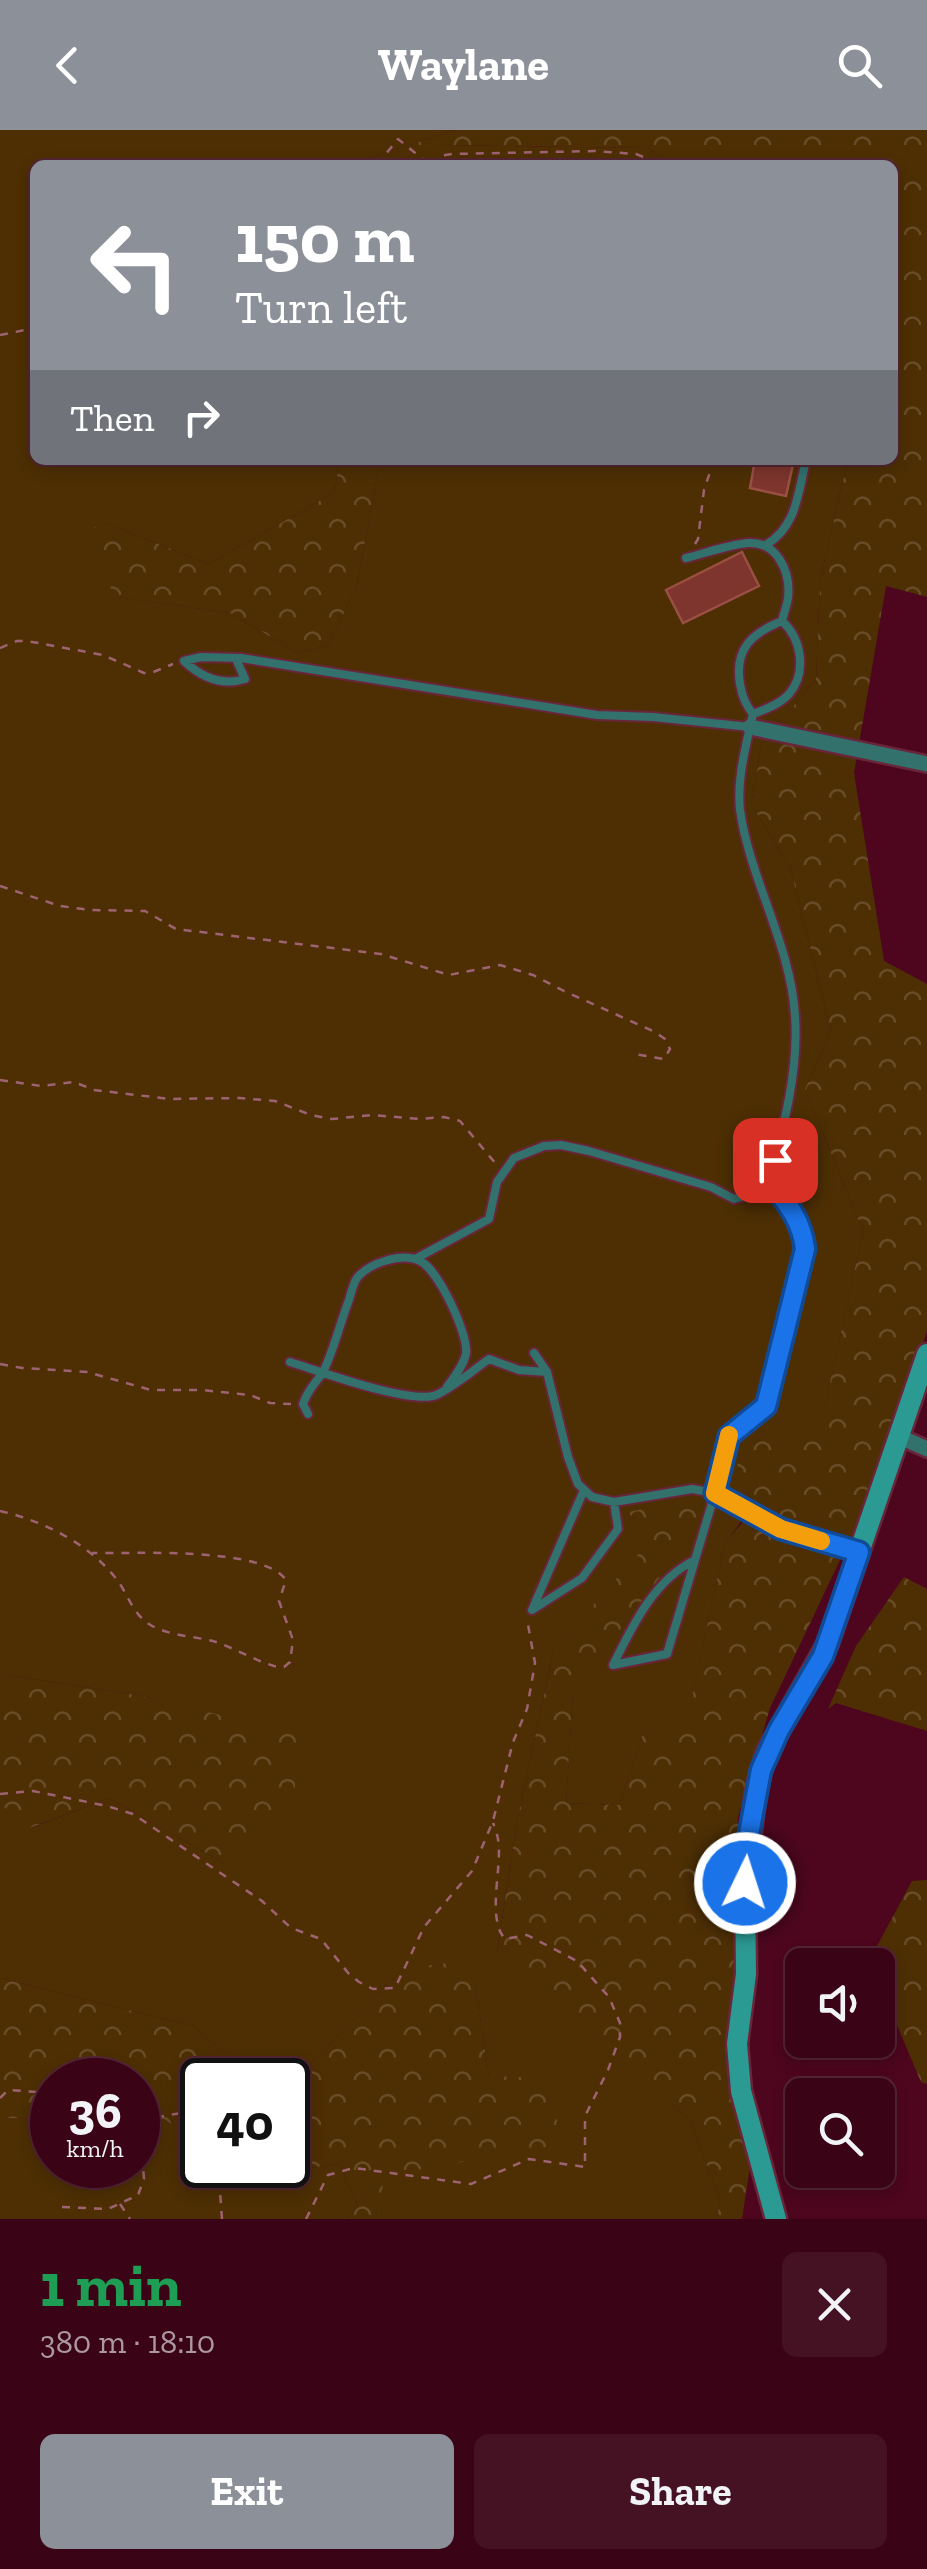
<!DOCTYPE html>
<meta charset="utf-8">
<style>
body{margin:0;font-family:"Zilla Slab",serif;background:#451223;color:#f1f3f6;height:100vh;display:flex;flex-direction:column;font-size:38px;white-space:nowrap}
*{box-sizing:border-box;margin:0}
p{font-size:32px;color:#ab98a1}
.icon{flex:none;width:55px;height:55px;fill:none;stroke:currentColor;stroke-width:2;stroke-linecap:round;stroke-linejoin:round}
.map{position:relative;height:2089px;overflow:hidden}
.side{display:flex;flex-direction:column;background:#3a0416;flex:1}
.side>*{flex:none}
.hud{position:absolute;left:30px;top:30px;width:868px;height:305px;border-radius:15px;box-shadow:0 5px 15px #0003,0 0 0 2px #542535;background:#8c9099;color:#fff;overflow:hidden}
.tools{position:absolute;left:785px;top:1818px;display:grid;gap:20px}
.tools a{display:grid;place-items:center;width:110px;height:110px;border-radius:15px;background:#3a0416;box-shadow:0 5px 15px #0003,0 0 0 2px #542535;font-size:50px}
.speed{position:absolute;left:30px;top:1928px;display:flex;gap:20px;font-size:50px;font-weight:700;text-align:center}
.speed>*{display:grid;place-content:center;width:130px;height:130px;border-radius:50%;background:#3a0416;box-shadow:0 5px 15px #0003,0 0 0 2px #542535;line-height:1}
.speed small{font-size:25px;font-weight:400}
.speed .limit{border:5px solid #111;border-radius:15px;background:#fff;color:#111}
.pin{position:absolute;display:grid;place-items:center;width:85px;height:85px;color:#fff;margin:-42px;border-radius:20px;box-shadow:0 5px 15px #0006}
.me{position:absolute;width:110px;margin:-55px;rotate:4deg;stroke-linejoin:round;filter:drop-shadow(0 0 8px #0008)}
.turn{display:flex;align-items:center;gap:35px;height:210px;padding:0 40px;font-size:45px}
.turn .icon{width:130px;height:130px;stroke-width:2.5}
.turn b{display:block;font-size:70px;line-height:85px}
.then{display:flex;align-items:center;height:95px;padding:0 40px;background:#0003;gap:20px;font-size:38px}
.round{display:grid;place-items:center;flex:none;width:105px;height:105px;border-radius:15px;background:#451223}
.overview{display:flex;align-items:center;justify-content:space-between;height:170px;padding:0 40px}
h1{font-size:60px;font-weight:800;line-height:75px;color:#1e9e55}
.action{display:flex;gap:20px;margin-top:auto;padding:20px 40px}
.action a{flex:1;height:115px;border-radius:15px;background:#8c9099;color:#fff;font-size:40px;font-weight:800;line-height:115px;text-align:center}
.action a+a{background:#451223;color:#f1f3f6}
header{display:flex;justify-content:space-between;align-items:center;height:130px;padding:0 40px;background:#8c9099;color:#fff;font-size:45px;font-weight:800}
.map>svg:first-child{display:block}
.grass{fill:#4e2f04}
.forest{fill:url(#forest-crowns)}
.building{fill:#7d352d;stroke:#9a4f45;stroke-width:2.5}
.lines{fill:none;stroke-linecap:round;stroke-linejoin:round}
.lane-casing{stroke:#69263a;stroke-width:12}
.street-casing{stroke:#69263a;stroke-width:20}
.secondary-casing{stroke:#69263a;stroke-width:25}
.path{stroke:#9e6372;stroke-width:2.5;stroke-dasharray:8 8;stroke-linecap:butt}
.lane{stroke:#33716c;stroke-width:8}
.street{stroke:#33716c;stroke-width:15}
.secondary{stroke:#2b9a93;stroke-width:20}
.route-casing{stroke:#114b97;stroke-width:25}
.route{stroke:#1a73e8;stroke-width:18}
.slow{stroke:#f59e0b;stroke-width:18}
</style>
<header><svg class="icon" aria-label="back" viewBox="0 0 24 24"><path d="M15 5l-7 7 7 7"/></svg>Waylane<svg class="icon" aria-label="search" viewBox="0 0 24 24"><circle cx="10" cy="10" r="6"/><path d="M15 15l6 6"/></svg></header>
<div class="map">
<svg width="927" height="2089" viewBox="0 0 927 2089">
<defs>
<pattern id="forest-crowns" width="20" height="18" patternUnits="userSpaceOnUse" patternTransform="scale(2.5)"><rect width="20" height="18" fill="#4e2f04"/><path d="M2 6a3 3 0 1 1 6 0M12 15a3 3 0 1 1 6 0" fill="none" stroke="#684c28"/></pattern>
</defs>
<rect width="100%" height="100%" fill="#4d061d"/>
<path class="grass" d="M 0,0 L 455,0 L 349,35 L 35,35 L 35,330 L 339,330 L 335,362 L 209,434 L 106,393 L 118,467 L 230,483 L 298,523 L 329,515 L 357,455 L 380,330 L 850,330 L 842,353 L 820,452 L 816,549 L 762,614 L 751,674 L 790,737 L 831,901 L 805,959 L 863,1102 L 821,1294 L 747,1315 C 750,1361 759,1374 725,1412 L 689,1582 L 642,1606 L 619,1675 L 566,1673 L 573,1560 L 702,1392 L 629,1383 L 652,1410 L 554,1519 L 517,1691 L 497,1823 L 690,1990 L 720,2070 L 717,2089 L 381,2089 L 382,2046 L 489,1946 L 475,1855 L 403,1838 L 288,1958 L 288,1950 L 257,1950 L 193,1896 L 0,1848 L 0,1674 L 31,1698 L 109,1668 L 227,1735 L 296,1604 L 137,1565 L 0,1544 Z
M 437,15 L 648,18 L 669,35 L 433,35 Z
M 0,1988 L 52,1989 L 52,2035 L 138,2035 L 138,1990 L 166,1991 L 202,2011 L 202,2035 L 245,2035 L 261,2044 L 340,2034 L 358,2077 L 347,2089 L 0,2089 Z"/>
<path class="forest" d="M 455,0 L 927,0 L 927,467 L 886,456 L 854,643 L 884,831 L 927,854 L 927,1201 L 874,1358 L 770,1578 L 738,1687 L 732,1926 L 751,2030 L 742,2089 L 717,2089 L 720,2070 L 690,1990 L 497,1824 L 517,1691 L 554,1519 L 651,1410 L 628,1382 L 700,1368 L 702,1392 L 573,1561 L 566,1673 L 619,1675 L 642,1606 L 689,1581 L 725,1412 L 742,1393 L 751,1370 L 736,1331 L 747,1315 L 821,1293 L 863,1102 L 805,959 L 831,901 L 790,737 L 751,674 L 762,614 L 816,549 L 820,452 L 842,353 L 850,330 L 892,330 L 892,35 L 669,35 L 648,18 L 438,15 L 433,35 L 349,35 Z
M 339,330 L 380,330 L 357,455 L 329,515 L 298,523 L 230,483 L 117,467 L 74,405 L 106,393 L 209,434 L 335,362 Z
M 904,1447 L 927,1459 L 927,1601 L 836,1573 L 828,1579 L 856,1516 Z
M 0,1544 L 137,1565 L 296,1603 L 295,1661 L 227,1735 L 109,1668 L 30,1698 L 0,1674 Z
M 927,1750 L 927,1954 L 921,1952 L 878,1850 L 878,1835 L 871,1835 L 869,1831 L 912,1751 Z
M 448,1833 L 475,1855 L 489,1946 L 546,1948 L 563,2014 L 383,2046 L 381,2089 L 347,2089 L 358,2077 L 340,2034 L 261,2044 L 245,2035 L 288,2035 L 288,1958 L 403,1838 Z
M 0,1848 L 193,1896 L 257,1950 L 202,1950 L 202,2011 L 166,1991 L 138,1990 L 138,1950 L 52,1950 L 52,1989 L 0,1988 Z"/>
<path class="building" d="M 755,330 L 794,330 L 786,366 L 750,358 Z
M 742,422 L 759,456 L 683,493 L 666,460 Z"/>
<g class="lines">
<defs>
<path id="lane" d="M 766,415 C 797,396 798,363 806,330
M 686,428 C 706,423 727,415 748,413 C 777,411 791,442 788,468 C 787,475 784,483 782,491 C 752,503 734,519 740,554 C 742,566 745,574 753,584 L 750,597
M 241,528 L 201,527 L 184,531 C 201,547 222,556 245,549 L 236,529 L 241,528 L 597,585 L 653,587 L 750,597 C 744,624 737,652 740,680 C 750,750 791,815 795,886 C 799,942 783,998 769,1051
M 753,584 C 766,579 780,574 789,564 C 807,543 802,509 782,491
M 415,1129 L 489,1089 L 497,1052 L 514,1028 L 544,1016 L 561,1015 L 589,1021 L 711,1057 L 734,1069 L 748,1065 L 769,1051 C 787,1073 802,1091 805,1119 L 767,1276 L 729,1305 L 715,1363 L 667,1524 L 613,1535 C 633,1495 654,1450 695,1430
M 534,1223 L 547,1242 L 568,1327 L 578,1354 L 592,1367 L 614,1372 L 692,1359 L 715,1363 L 781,1399 L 859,1422
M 290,1232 C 319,1241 411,1275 436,1265 C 454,1257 472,1241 489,1229 L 519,1240 L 547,1242
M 308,1284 L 303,1274 C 308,1259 315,1254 323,1242 C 333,1223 341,1190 349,1170 C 351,1163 353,1154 357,1148 C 369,1133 402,1122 420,1131 C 438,1139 469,1205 466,1224 C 463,1237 454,1247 447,1257
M 584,1360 L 532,1480 L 582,1448 L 618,1399 L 614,1372"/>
<path id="street" d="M 750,597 L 927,634
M 898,1306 L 927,1319"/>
<path id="secondary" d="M 776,2089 L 741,1961 L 737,1914 L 746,1844 L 745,1753 L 755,1667 L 761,1640 L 768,1620 L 828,1513 L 927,1224"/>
</defs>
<use href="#lane" class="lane-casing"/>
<use href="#street" class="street-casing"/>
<use href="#secondary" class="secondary-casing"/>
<path class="path" d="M 337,35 L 342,32 L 359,35
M 377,35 L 398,9 L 430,35
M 432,35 L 440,26 L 452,24 L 595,21 L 636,24 L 664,35
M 0,205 L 35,198
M 695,414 L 698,409 L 704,360 L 714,330
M 0,518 L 17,511 L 27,511 L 103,525 L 144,543 L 151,543 L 173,534
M 0,756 L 60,776 L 91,780 L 145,781 L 176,799 L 381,824 L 449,845 L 500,835 L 533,845 L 564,861 L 655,902 L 665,909 L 670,919 L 664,929 L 634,924
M 0,950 L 41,956 L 74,952 L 94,960 L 170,969 L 239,968 L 275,971 L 311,985 L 332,989 L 372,985 L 420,989 L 444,987 L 460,991 L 496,1034
M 0,1234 L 22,1238 L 87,1242 L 151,1260 L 202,1260 L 250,1265 L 270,1273 L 291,1274
M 0,1381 C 44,1391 90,1414 118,1451 C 128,1465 133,1484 149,1494 C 167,1506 196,1506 216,1512 C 236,1519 254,1530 274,1536 L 284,1537 L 290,1532 L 293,1510 L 279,1471 L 286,1450 C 262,1416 134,1424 92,1423
M 0,1664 L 33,1661 L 107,1676 L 133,1684 L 262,1771 L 291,1798 L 321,1809 L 349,1844 L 359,1852 L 373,1859 L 395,1858 L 424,1797 L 472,1741 L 493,1691 L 513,1612 L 527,1579 L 535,1533 L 527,1489
M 0,1968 L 8,1960 L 52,1963
M 140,1987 L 159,1987 L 202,1979
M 285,2054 L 288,2026
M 120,2074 L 130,2089
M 62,2077 L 108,2079 L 138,2065 L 144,2049 L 139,1987
M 222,2089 L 220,2061 L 224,2048 L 249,2044 L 255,2035
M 306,2089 L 328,2045 L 354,2038 L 471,2054 L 529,2029 L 585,2037 L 585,1986 L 608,1940 L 620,1907 L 620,1893 L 609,1867 L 577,1831 L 527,1805 L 505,1809 C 486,1788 503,1736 498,1709 C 497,1704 495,1698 493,1693"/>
<use href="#lane" class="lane"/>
<use href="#street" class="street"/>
<use href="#secondary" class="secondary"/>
</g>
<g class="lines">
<defs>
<path id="route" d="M 745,1753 L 749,1704 L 761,1640 L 779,1600 L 823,1526 L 859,1422 L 781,1399 L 715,1363 L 729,1306 L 766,1276 L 805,1119 C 802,1091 787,1073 770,1051 L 775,1030"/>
</defs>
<use href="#route" class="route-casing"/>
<use href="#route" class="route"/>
<path class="slow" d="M 729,1305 L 715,1363 L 781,1399 L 821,1411"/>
</g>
</svg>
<div class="tools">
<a><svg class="icon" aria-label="sound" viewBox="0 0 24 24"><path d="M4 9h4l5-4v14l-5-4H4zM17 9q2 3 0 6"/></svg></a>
<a><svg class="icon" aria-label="search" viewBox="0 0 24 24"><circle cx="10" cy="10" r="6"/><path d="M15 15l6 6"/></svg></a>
</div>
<div class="speed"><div>36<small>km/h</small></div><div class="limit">40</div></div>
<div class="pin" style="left:775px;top:1030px;background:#d93025"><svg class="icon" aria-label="arrive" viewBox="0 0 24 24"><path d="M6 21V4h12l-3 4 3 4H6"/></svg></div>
<svg class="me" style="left:745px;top:1753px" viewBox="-20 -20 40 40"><circle r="17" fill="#1a73e8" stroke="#fff" stroke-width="3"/><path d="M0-11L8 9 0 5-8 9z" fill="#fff"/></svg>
<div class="hud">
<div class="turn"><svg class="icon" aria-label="left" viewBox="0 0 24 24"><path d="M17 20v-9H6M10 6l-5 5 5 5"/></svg><div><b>150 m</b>Turn left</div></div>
<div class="then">Then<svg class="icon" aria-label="right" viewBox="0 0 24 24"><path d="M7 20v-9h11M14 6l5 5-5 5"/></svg></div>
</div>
</div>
<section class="side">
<div class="overview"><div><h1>1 min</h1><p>380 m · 18:10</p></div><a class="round"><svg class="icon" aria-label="close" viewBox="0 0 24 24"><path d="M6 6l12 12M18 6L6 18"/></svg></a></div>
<div class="action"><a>Exit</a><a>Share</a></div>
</section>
